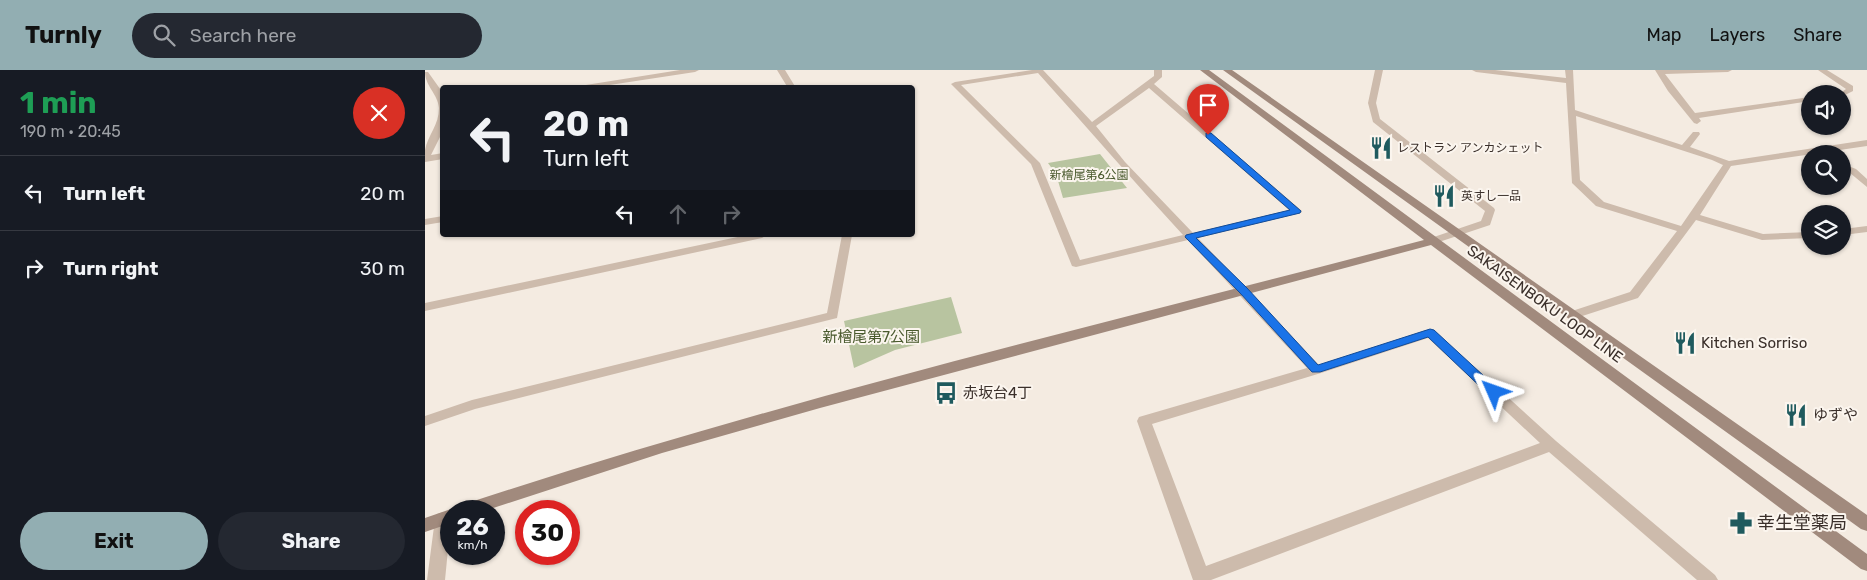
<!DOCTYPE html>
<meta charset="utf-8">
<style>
body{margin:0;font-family:Rubik,"Noto Sans JP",sans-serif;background:#242831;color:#f1f3f6;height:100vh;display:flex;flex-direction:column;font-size:19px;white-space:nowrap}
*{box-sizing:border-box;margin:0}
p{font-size:16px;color:#9ea1a6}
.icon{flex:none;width:28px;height:28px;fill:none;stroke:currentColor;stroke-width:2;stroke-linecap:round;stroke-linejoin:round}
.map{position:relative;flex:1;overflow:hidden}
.drawer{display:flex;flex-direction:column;background:#171b24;width:425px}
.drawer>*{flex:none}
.hud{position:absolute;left:15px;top:15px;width:475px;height:152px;border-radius:5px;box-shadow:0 1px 4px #0004;background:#171b24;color:#f1f3f6;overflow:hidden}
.fabs{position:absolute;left:1376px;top:15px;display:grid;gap:10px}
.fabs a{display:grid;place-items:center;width:50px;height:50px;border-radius:50%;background:#171b24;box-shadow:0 1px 4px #0004;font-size:25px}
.speed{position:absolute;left:15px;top:430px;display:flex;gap:10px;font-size:25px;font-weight:700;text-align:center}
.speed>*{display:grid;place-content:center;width:65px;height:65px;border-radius:50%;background:#171b24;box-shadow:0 1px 4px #0004;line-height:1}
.speed small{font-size:12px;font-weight:400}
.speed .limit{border:8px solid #d22;background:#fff;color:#111}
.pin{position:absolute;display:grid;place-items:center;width:42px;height:42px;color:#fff;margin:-51px -21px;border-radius:50% 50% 50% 0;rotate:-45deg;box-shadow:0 0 5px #0007}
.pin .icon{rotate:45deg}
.me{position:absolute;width:55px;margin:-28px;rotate:313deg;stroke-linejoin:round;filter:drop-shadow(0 0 4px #0008)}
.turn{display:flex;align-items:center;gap:18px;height:105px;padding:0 20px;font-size:22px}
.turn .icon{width:65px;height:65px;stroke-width:2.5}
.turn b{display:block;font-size:35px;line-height:42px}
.lanes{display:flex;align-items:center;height:48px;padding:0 20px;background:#0003;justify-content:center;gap:25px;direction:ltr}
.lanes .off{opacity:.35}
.round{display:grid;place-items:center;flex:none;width:52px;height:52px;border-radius:26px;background:#242831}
.overview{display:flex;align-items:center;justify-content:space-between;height:85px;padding:0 20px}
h1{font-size:30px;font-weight:700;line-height:38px;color:#1e9e55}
.button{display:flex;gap:10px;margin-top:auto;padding:10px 20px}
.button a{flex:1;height:58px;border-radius:30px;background:#92aeb2;color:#111;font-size:20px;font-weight:700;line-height:58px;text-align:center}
.button a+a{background:#242831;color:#f1f3f6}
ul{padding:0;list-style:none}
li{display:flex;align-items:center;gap:15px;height:75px;padding:0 20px;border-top:1px solid #363941}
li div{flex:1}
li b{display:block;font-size:19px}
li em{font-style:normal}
header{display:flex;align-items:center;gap:30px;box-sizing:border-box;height:70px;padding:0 25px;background:#92aeb2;color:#111}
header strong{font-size:24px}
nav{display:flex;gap:28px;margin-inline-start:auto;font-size:18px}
.search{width:350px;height:45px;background:#242831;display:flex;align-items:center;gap:12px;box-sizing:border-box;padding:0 18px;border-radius:28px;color:#9ea1a6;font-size:19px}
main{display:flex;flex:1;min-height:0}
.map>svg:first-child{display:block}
.green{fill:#b8c4a0}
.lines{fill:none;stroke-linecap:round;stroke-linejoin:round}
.street{fill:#cdbbac;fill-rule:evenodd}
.secondary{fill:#a18a7d;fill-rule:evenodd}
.route{fill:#1a73e8;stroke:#114b97}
.labels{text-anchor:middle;stroke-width:4;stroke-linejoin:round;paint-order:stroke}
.far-poi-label{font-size:12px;fill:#3b302b;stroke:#fbf5ee;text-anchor:start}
.far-park-label{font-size:12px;fill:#4a5a2e;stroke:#fbf5ee}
.street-label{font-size:15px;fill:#3b302b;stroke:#fbf5ee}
.park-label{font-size:15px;fill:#4a5a2e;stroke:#fbf5ee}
.poi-label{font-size:15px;fill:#3b302b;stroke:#fbf5ee;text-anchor:start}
.near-poi-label{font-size:18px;fill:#3b302b;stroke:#fbf5ee;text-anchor:start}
</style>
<header>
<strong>Turnly</strong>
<div class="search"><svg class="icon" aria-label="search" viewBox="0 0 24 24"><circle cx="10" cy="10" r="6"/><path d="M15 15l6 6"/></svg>Search here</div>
<nav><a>Map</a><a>Layers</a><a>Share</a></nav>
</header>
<main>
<section class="drawer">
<div class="overview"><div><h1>1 min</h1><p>190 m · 20:45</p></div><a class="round" style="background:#d93025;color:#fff"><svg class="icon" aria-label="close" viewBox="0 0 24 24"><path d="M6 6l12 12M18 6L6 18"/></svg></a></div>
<ul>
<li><svg class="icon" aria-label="left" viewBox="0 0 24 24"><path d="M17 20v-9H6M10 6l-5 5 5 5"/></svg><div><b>Turn left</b></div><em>20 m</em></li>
<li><svg class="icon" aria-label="right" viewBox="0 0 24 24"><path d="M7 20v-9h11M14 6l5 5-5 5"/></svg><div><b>Turn right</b></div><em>30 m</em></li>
</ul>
<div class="button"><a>Exit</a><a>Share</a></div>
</section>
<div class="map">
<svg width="1442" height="510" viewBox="0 0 1442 510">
<rect width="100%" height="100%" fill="#f4ebe1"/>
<path class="green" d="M 675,84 L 702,118 L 638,128 L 631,104 L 623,93 Z
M 526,227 L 537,263 L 470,280 L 429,298 L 419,251 Z"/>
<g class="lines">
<path class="street" d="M 255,0 L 274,0 L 270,2 L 165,18 L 142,18 Z
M 352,0 L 360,0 L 371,18 L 363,18 Z
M 607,0 L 618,0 L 667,52 L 729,6 L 729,0 L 737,0 L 737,7 L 729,14 L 877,141 L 876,143 L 773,168 L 894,295 L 1001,260 L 1009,260 L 1131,371 L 1290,505 L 1293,510 L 1272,510 L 1124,382 L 786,510 L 768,510 L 712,351 L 714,347 L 882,298 L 763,170 L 651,197 L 647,196 L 606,94 L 526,14 L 530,12 ZM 613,3 C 662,57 709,112 758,165 L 655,190 L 615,93 L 536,15 ZM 724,18 L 864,140 L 768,163 L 700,92 L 671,56 ZM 1003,268 L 1115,373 L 781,496 L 727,354 L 896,303 Z
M 950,0 L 958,0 L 951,33 L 955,49 L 1069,138 L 1070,140 L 1065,155 L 1011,173 L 1003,173 L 1002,171 L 1003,169 L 1056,151 L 1060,141 L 948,52 L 943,33 Z
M 1047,0 L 1070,0 L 1141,8 L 1140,0 L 1148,0 L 1150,40 L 1257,75 L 1268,62 L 1274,62 L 1275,64 L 1265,77 L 1304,91 L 1442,70 L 1442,76 L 1306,96 L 1275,145 L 1338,164 L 1385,162 L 1385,168 L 1337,170 L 1271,150 L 1213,228 L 1148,249 L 1142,245 L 1144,242 L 1205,222 L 1252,161 L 1171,136 L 1147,113 L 1141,13 L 1051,2 ZM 1151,46 L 1287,90 L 1298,95 L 1256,156 L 1179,132 L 1155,110 Z
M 1230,0 L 1307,0 L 1303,2 L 1240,4 L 1270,43 L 1385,27 L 1385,31 L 1274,48 L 1276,51 L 1272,54 L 1269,53 L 1243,21 Z
M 1393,0 L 1402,0 L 1428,16 L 1428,21 L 1418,26 L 1418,24 L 1414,24 L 1421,19 Z
M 0,2 L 3,2 L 18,23 L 18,61 L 6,85 L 18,83 L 18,89 L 0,92 C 0,88 0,83 0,80 C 3,65 14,55 14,38 C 13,24 0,16 0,2 Z
M 1418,94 L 1431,99 L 1442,109 L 1442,117 L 1425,103 L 1418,100 Z
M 18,146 L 18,152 L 0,155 L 0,149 Z
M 1442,156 L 1442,162 L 1418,165 L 1418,159 Z
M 322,165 L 342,165 L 337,168 L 0,241 L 0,233 Z
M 417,165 L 427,165 L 412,248 L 50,339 L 0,356 L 0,346 L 47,330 L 402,243 Z
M 18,442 L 24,444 L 26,449 L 20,510 L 2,510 L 10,449 L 12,444 Z"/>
<path class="secondary" d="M 775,0 L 784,0 L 1442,484 L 1442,501 L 1436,499 L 1006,175 L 395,338 L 237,383 L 59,441 L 32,441 L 34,436 C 351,331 677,254 999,170 Z
M 798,0 L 807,0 L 1442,445 L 1442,461 L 1436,459 Z
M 26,439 L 32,441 L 26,441 L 26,453 L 0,462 L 0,448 Z"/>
</g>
<path class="route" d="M 781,63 L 786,63 L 876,141 L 875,143 L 771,168 L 822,218 L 893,295 L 1005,259 L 1009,260 L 1073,319 L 1075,322 L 1073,325 L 1064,325 L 1003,267 L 895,302 L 887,302 L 815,223 L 760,167 L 761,165 L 865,140 L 781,67 Z"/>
<defs>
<symbol id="restaurant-bare" viewBox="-9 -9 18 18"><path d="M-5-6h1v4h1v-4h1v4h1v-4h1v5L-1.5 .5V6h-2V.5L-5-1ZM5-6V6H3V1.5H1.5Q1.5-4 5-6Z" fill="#1f5a5e" stroke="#fbf5ee" stroke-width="2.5" paint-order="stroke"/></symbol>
<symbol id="bus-bare" viewBox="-9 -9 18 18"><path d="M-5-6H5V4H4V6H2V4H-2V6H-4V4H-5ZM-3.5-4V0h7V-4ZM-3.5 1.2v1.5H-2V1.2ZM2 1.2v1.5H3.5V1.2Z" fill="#1f5a5e" stroke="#fbf5ee" stroke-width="2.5" paint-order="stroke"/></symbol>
<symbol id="pharmacy-bare" viewBox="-9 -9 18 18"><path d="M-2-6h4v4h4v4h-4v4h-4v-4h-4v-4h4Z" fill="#1f5a5e" stroke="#fbf5ee" stroke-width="2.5" paint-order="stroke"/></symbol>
</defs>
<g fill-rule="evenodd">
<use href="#restaurant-bare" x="940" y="62" width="32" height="32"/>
<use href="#restaurant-bare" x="1003" y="110" width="32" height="32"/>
<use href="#restaurant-bare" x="1244" y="257" width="32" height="32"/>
<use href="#bus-bare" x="505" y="307" width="32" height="32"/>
<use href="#restaurant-bare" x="1355" y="329" width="32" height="32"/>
<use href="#pharmacy-bare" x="1300" y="437" width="32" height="32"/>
</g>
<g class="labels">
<g class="far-poi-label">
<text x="972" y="82">レストラン アンカシェット</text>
<text x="1036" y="130">英すし一品</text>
</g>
<g class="far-park-label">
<text x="664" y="109">新檜尾第6公園</text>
</g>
<g class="street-label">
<text transform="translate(1120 234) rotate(36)" y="5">SAKAISENBOKU LOOP LINE</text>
</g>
<g class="park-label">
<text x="446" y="272">新檜尾第7公園</text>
</g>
<g class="poi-label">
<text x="1276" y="278">Kitchen Sorriso</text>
<text x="538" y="328">赤坂台4丁</text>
<text x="1388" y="350">ゆずや</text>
</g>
<g class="near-poi-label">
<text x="1332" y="459">幸生堂薬局</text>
</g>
</g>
</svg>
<div class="fabs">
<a><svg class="icon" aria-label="sound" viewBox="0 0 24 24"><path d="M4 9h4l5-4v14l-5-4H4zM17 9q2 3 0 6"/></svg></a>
<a><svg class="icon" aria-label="search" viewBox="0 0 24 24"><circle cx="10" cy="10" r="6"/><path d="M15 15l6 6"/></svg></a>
<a><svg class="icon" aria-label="layers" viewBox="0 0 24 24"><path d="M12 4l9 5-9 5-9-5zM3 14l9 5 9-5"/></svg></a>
</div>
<div class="speed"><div>26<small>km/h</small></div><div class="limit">30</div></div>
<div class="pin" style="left:783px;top:65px;background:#d93025"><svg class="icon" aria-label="arrive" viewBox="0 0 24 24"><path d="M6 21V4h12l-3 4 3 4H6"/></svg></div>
<svg class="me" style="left:1069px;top:322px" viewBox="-20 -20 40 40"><path d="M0-17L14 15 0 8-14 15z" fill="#1a73e8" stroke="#fff" stroke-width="4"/></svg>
<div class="hud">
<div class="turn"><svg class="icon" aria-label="left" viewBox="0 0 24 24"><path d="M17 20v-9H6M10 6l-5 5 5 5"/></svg><div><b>20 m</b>Turn left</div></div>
<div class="lanes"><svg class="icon" aria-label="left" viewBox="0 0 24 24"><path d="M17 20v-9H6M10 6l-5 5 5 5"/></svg><svg class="icon off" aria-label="ahead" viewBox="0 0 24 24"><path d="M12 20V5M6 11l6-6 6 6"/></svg><svg class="icon off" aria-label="right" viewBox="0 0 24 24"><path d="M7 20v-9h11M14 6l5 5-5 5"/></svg></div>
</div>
</div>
</main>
